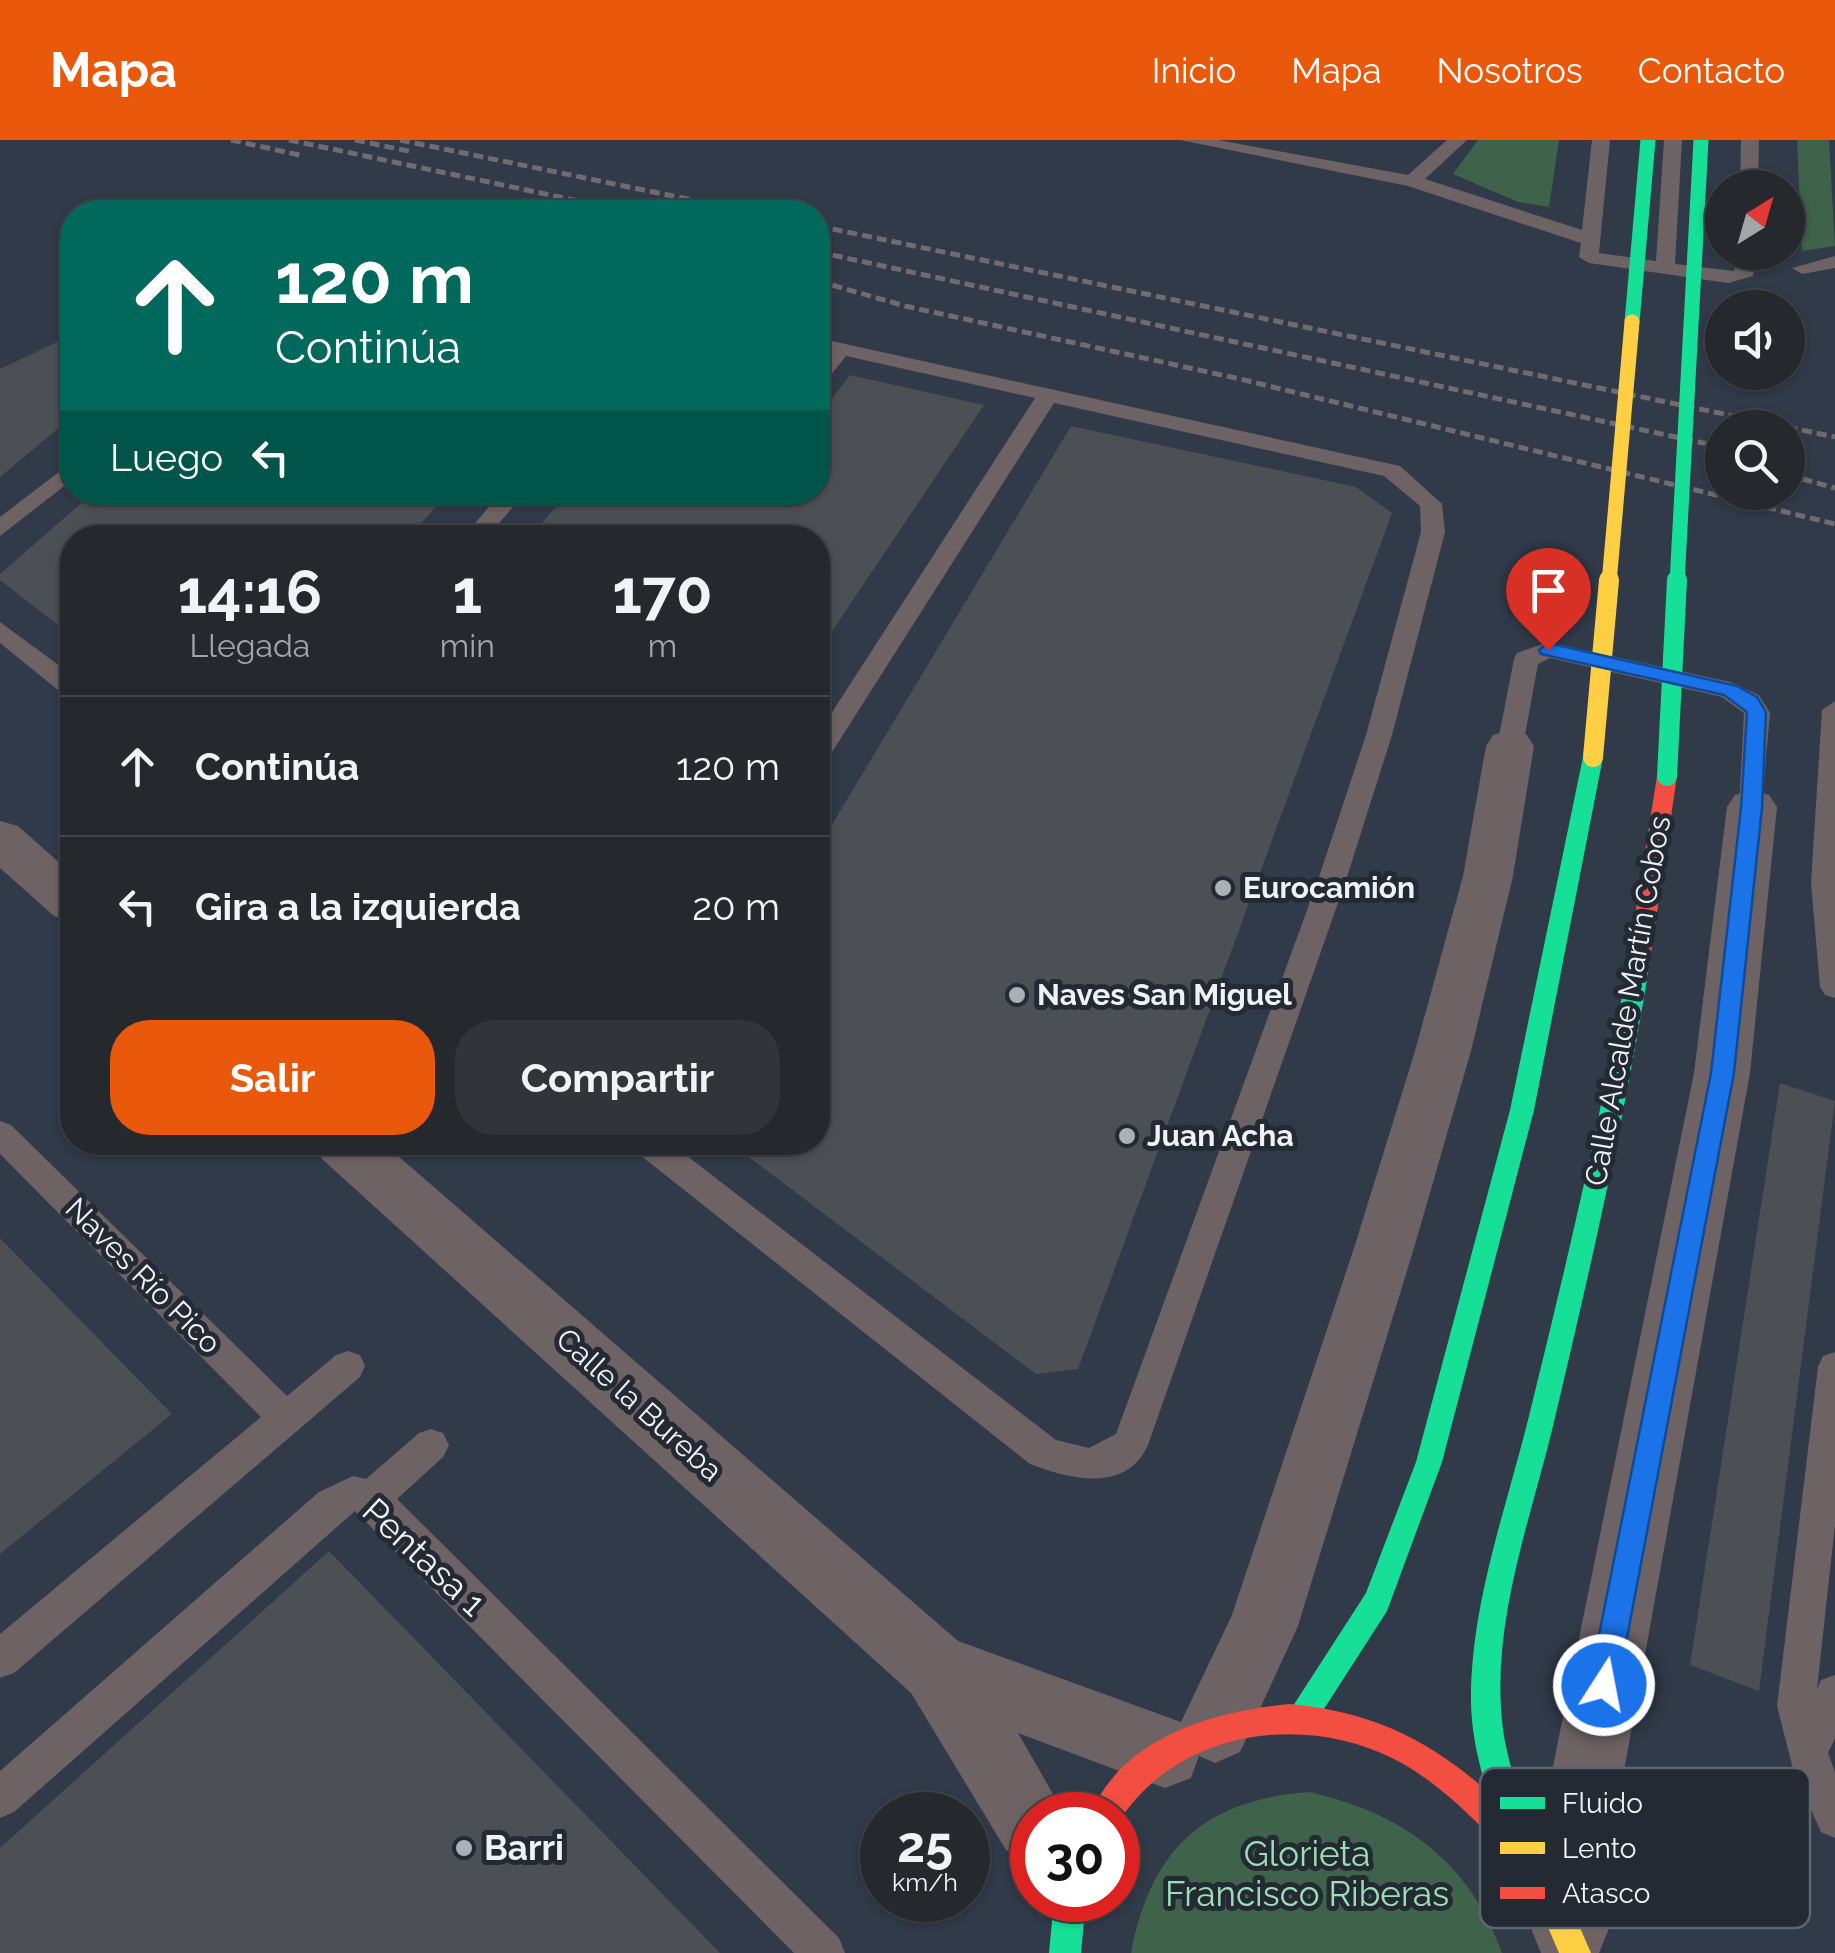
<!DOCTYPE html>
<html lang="es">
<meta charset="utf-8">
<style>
body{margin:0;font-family:Raleway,sans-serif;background:#313438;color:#f1f3f6;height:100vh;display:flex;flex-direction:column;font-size:38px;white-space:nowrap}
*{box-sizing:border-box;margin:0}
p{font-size:32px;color:#a3a6a9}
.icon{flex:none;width:55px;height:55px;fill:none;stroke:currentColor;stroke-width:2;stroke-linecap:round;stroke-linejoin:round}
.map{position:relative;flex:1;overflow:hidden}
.sheet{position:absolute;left:60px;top:385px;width:770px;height:630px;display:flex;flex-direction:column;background:#25282c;border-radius:40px;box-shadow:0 2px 8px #0004,0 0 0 2px #424448}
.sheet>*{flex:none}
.guide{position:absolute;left:60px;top:60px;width:770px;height:305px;border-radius:40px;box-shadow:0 2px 8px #0004,0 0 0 2px #424448;background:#00695c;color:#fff;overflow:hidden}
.needle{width:65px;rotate:37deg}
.fabs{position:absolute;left:1705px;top:30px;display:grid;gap:20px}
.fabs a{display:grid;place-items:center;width:100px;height:100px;border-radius:50%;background:#25282c;box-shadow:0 2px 8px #0004,0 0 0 2px #424448;font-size:50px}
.speed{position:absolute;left:860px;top:1652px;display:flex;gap:20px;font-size:50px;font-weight:700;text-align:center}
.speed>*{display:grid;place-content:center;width:130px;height:130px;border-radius:50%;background:#25282c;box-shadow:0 2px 8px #0004,0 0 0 2px #424448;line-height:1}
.speed small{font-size:25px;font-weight:400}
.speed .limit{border:15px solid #d22;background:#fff;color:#111}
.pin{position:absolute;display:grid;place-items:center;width:85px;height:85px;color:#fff;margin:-102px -42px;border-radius:50% 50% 50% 0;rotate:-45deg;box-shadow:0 0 10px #0007}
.pin .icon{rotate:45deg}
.me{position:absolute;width:110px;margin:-55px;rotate:11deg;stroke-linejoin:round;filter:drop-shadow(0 0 8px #0008)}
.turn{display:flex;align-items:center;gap:35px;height:210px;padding:0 50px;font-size:45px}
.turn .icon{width:130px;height:130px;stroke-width:2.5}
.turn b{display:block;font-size:70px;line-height:85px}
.then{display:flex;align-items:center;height:95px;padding:0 50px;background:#0003;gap:20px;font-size:38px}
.eta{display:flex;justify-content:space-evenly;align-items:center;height:170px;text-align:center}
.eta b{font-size:60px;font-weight:700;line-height:70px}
.primary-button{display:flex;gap:20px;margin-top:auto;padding:20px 50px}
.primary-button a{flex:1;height:115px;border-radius:40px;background:#ea580c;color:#fff;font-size:40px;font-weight:700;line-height:115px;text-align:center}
.primary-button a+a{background:#313438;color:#f1f3f6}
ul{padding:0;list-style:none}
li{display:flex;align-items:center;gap:30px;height:140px;padding:0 50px;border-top:2px solid #424448}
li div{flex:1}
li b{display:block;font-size:38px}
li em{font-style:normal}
header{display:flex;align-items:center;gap:60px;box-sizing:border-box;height:140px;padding:0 50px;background:#ea580c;color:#fff}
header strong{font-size:48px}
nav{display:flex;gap:55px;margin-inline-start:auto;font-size:35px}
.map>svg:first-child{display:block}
.built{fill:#303a48;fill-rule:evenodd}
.green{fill:#3e624a}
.building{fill:#4c4f53}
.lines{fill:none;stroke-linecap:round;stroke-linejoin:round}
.lane{fill:#6e6364;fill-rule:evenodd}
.street{fill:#6e6364;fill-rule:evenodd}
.fast{fill:#16e098;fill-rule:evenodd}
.slow{fill:#ffcf43;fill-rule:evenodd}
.jam{fill:#f24e42;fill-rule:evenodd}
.rail{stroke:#706b6e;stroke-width:5;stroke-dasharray:10 5;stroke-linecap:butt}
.fast-bridge-far1{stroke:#16e098;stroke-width:15}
.fast-bridge{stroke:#16e098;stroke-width:20}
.slow-bridge-far1{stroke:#ffcf43;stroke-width:15}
.slow-bridge{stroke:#ffcf43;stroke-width:20}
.route{fill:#1a73e8;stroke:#114b97;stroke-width:2.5}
.poi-dot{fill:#acb0b6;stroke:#232a33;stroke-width:4}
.labels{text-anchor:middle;stroke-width:10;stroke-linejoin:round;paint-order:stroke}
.poi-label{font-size:30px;font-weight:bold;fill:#eef3f9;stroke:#232a33;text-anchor:start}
.street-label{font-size:30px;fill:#eef3f9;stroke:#232a33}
.near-street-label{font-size:35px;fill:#eef3f9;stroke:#232a33}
.near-poi-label{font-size:35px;font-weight:bold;fill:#eef3f9;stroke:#232a33;text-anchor:start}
.near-park-label{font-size:35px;fill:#9ce0b1;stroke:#232a33}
.key{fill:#232a33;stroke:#60666e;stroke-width:2.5}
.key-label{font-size:28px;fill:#eef3f9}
</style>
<header>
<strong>Mapa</strong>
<nav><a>Inicio</a><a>Mapa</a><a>Nosotros</a><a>Contacto</a></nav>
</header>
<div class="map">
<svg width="1835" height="1813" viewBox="0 0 1835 1813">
<rect width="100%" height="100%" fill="#31353a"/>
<path class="built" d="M 0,0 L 1835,0 L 1835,1813 L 0,1813 ZM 1722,48 L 1788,48 L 1788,112 L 1722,112 ZM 72,72 L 818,72 L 818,352 L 72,352 ZM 1722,168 L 1788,168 L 1788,232 L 1722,232 ZM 1722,288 L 1788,288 L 1788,352 L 1722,352 ZM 72,398 L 818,398 L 818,1002 L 72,1002 ZM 882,1675 L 968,1675 L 968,1760 L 882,1760 ZM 1032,1675 L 1118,1675 L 1118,1760 L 1032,1760 Z"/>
<path class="green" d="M 1478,0 L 1559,0 L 1549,67 L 1518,62 L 1453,34 Z
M 1797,0 L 1829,0 L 1835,106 L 1802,111 Z
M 1309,1652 C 1402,1673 1469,1720 1502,1813 L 1131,1813 C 1151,1709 1203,1660 1309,1652 Z"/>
<path class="building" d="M 72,195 L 72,277 L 0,337 L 0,229 Z
M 850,235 L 984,265 L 818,512 L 818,398 L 529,398 L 569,352 L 715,352 L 752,362 L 759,352 L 818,352 L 818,277 Z
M 1071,286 L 1356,347 L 1392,373 L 1078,1229 L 1036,1234 L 729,1002 L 818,1002 L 818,708 Z
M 94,352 L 450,352 L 407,398 L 72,398 L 72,496 L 0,440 L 0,434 Z
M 1780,943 L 1835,961 L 1759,1551 L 1690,1525 Z
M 0,1098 L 172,1274 L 0,1414 Z
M 329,1411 L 720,1813 L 0,1813 L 0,1708 Z"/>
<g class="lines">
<path class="lane" d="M 1180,0 L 1218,0 L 1408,35 L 1447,0 L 1467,0 L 1425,39 L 1582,90 L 1592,0 L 1610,0 L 1599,113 L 1656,121 L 1664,0 L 1682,0 L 1675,124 L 1734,131 L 1738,112 L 1758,112 L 1753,136 L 1728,143 L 1589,123 L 1579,117 L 1581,103 L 1408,46 Z
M 1741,0 L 1759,0 L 1758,48 L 1740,48 Z
M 1835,116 L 1835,128 L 1802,134 L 1792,128 Z
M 818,198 L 1400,326 L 1442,364 L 1445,392 L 1392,595 L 1346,740 L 1148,1305 C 1126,1354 1069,1339 1030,1324 L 635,1011 L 631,1002 L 669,1002 L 1056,1300 L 1089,1308 L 1116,1294 L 1318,740 L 1366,595 L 1421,392 L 1420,366 L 1384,336 L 1054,263 L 827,620 L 818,623 L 818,594 L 1035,258 L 846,216 L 825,242 L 818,244 L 818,225 L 828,212 L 818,210 Z
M 72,322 L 72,340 L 0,396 L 0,377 Z
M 502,352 L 526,352 L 486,398 L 462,398 Z
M 0,482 L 72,535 L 72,556 L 63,554 L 0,503 Z
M 1548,502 L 1730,542 L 1759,555 L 1770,573 L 1761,674 L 1743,674 L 1739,667 L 1744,573 L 1722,557 L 1550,518 L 1538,524 L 1523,606 L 1519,612 L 1501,612 L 1497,606 L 1514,519 L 1517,513 Z
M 1835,561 L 1835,858 L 1825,855 L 1820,847 L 1811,743 L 1822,570 Z
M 0,981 L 11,985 L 287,1256 L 336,1215 L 348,1211 L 360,1215 L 365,1226 L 360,1237 L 14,1533 L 0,1538 L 0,1494 L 261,1277 L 0,1014 Z
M 1835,1212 L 1835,1385 L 1817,1549 L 1821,1540 L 1835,1535 L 1835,1598 L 1828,1613 L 1835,1632 L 1835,1698 L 1821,1692 L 1793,1629 L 1777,1566 L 1818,1227 L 1823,1216 Z
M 431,1289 L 443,1293 L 449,1305 L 443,1317 L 397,1359 L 839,1798 L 845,1813 L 794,1813 L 355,1371 L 14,1672 L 0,1678 L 0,1631 L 319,1352 L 353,1336 L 366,1339 L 419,1293 Z"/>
<path class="street" d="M 1510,590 L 1527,595 L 1534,606 L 1513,736 L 1471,911 L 1414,1108 L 1298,1486 L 1240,1612 L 1215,1623 L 1199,1616 L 1191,1638 L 1165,1648 L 1018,1593 L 1065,1675 L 1032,1675 L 1032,1721 L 1006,1710 L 911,1553 L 322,1019 L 314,1002 L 382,1002 L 958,1501 L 1181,1582 L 1232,1475 L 1354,1108 L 1415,911 L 1463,736 L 1486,606 L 1493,595 Z
M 1752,650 L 1769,655 L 1777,667 L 1750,933 L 1624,1631 L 1608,1791 L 1599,1813 L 1541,1813 L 1532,1791 L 1552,1631 L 1694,933 L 1727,667 L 1735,655 Z
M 0,681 L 18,686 L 72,734 L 72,782 L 54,776 L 0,728 Z"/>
<path class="fast" d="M 1593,610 L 1603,617 L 1534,970 L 1442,1322 L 1387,1471 L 1313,1586 L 1303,1591 L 1293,1586 L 1288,1576 L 1293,1566 L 1366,1453 L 1416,1322 L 1510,970 L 1583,617 Z
M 1638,819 L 1649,827 C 1624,982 1589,1134 1553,1286 C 1531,1377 1495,1473 1501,1568 C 1503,1615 1522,1662 1538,1706 L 1534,1717 L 1523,1721 L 1512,1717 C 1492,1669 1472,1615 1471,1563 C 1470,1467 1505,1372 1528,1280 C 1565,1130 1601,980 1627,827 Z
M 1054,1760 L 1086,1760 L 1081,1813 L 1049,1813 Z"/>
<path class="slow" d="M 1505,1674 L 1516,1678 L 1560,1742 L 1591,1813 L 1559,1813 L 1538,1764 L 1490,1689 L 1494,1678 Z"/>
<path class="jam" d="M 1667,629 L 1677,636 L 1649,827 L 1638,835 L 1627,827 L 1657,636 Z
M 1290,1564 C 1387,1573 1448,1611 1516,1678 L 1520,1689 L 1516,1700 L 1505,1704 L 1494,1700 C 1464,1669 1432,1638 1392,1618 C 1299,1572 1175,1592 1118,1683 L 1118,1675 L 1090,1675 C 1122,1597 1214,1571 1290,1564 Z"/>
<path class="rail" d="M 231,0 L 304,16
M 289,0 L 631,72
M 355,0 L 413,12
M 400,0 L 751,72
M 818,86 L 1835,297
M 818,112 L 1722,307
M 818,141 L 905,166 L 1240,239 L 1835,384
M 1788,335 L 1835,348"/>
<path class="fast-bridge-far1" d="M 1632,182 L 1648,0
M 1677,443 L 1701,0"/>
<path class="fast-bridge" d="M 1667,636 L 1677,440"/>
<path class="slow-bridge-far1" d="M 1609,443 L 1632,182"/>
<path class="slow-bridge" d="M 1593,617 L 1609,440"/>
</g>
<path class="route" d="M 1548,503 L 1737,546 L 1757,557 L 1766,572 L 1762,668 L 1734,933 L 1618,1545 L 1614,1555 L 1604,1559 L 1593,1555 L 1589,1545 L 1711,933 L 1741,668 L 1747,572 L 1724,555 L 1541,514 L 1539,510 Z"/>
<g class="poi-dot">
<circle cx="1223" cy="748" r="10"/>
<circle cx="1017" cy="855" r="10"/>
<circle cx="1127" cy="996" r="10"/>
<circle cx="464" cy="1708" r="10"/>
</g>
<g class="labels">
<g class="poi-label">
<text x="1243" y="758">Eurocamión</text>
<text x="1037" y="865">Naves San Miguel</text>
<text x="1147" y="1006">Juan Acha</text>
</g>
<g class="street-label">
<text transform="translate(1628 861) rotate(-80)" y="10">Calle Alcalde Martín Cobos</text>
<text transform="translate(143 1136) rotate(45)" y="10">Naves Río Pico</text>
<text transform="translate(639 1265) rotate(42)" y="10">Calle la Bureba</text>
</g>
<g class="near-street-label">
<text transform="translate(424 1417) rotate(43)" y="12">Pentasa 1</text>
</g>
<g class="near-poi-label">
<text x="484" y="1720">Barri</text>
</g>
<g class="near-park-label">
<text x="1307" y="1726">Glorieta<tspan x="1307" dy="40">Francisco Riberas</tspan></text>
</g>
</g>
<rect x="1480" y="1628" width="330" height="160" rx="15" class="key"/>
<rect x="1500" y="1657" width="45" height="12" fill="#16e098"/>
<rect x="1500" y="1702" width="45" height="12" fill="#ffcf43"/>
<rect x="1500" y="1747" width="45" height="12" fill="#f24e42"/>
<g class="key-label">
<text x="1562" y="1673">Fluido</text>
<text x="1562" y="1718">Lento</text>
<text x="1562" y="1763">Atasco</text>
</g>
</svg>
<div class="fabs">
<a><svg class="needle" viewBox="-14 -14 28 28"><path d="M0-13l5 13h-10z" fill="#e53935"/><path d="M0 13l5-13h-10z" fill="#a3a6a9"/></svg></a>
<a><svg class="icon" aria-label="sound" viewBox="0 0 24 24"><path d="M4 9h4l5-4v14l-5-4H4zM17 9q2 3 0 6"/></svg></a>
<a><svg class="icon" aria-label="search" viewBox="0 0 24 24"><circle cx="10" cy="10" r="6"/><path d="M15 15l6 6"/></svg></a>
</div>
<div class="speed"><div>25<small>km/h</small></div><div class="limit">30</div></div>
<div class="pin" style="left:1548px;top:510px;background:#d93025"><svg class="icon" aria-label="arrive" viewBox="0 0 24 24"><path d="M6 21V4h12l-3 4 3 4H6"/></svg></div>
<svg class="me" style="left:1604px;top:1545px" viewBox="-20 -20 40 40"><circle r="17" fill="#1a73e8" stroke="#fff" stroke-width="3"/><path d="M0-11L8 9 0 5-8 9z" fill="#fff"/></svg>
<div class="guide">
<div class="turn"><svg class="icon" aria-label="ahead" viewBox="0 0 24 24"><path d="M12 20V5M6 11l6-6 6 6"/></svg><div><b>120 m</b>Continúa</div></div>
<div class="then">Luego<svg class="icon" aria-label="left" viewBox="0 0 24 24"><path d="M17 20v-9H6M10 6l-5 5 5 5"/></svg></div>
</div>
<section class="sheet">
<div class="eta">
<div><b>14:16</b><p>Llegada</p></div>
<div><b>1</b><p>min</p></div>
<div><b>170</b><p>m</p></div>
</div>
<ul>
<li><svg class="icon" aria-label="ahead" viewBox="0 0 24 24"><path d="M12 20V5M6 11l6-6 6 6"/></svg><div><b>Continúa</b></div><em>120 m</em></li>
<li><svg class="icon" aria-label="left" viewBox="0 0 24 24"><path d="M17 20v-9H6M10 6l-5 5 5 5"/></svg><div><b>Gira a la izquierda</b></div><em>20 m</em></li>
</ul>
<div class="primary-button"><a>Salir</a><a>Compartir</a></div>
</section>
</div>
